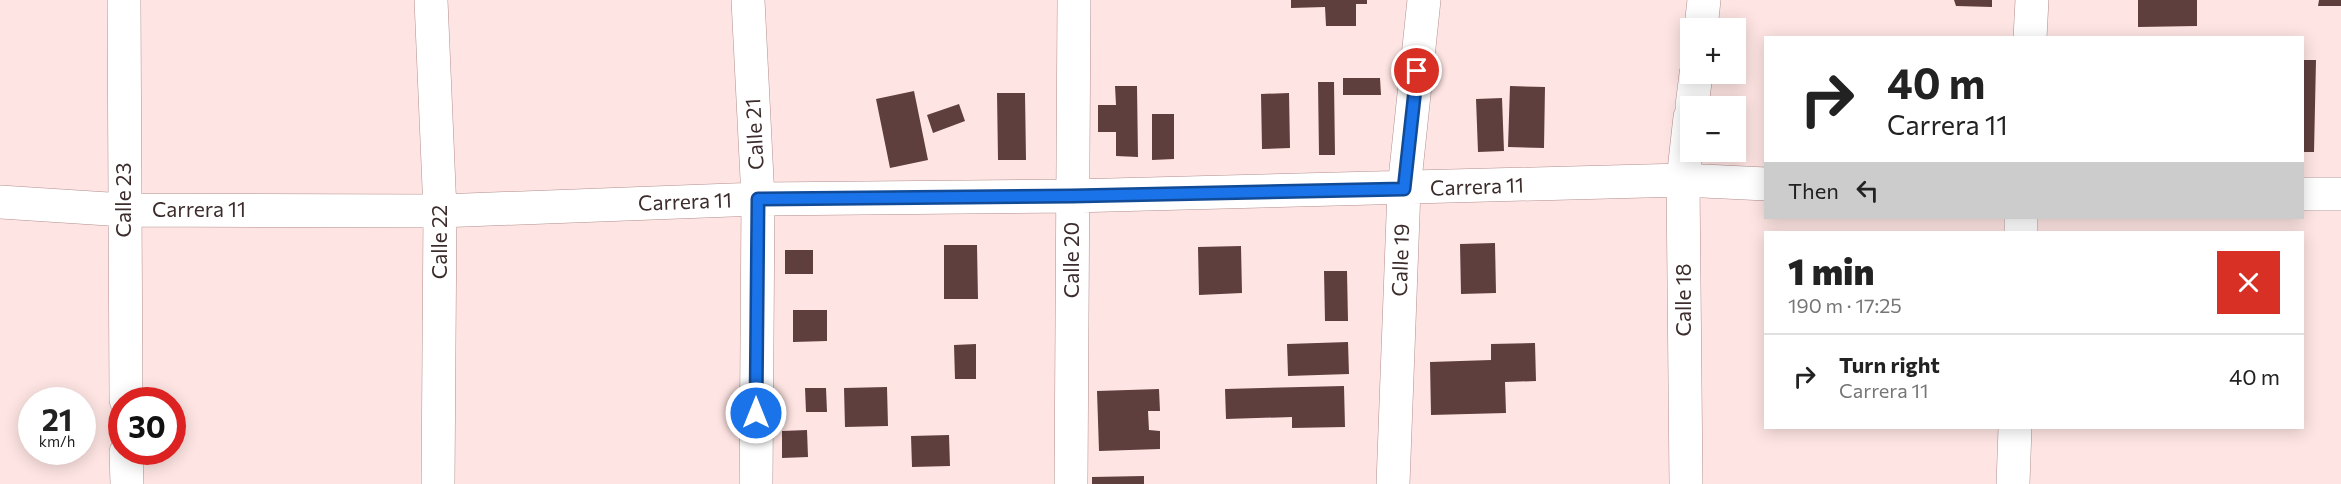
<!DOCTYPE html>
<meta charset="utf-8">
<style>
body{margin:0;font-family:Commissioner,sans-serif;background:#f6f6f6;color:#222;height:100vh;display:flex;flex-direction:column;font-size:22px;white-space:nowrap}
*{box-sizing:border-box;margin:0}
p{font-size:20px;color:#767676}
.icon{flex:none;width:33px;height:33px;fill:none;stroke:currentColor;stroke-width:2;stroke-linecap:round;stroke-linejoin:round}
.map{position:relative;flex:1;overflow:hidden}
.panel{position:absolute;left:1764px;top:231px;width:540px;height:198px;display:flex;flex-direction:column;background:#fff;border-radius:0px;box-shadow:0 3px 15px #0003}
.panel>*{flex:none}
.top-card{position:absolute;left:1764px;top:36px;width:540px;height:183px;border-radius:0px;box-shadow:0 3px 15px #0003;background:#fff;color:#222;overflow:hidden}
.buttons{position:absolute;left:1680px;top:18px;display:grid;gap:12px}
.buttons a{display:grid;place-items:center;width:66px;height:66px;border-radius:0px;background:#fff;box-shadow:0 3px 15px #0003;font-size:30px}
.speed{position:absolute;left:18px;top:387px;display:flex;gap:12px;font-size:30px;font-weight:700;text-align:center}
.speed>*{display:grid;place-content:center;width:78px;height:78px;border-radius:50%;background:#fff;box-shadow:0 3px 15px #0003;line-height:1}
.speed small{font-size:15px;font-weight:400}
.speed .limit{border:9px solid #d22;background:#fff;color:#111}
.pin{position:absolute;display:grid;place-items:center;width:51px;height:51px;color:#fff;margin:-26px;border:3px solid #fff;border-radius:50%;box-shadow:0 2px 6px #0007}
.me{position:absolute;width:66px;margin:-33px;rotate:0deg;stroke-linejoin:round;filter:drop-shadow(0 0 4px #0008)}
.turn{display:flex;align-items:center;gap:21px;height:126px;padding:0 24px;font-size:27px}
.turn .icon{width:78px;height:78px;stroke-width:2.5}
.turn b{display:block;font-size:42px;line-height:51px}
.then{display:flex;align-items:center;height:57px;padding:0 24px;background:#0003;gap:12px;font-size:22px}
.round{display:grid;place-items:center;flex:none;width:63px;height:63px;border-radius:0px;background:#f6f6f6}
.headline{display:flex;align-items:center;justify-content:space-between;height:102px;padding:0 24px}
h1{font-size:36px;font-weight:800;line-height:45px}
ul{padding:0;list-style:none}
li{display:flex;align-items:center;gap:18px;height:84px;padding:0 24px;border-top:2px solid #e0e0e0}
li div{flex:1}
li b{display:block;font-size:22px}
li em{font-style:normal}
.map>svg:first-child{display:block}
.building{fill:#5f3f3e}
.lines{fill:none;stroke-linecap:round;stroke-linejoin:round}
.street-casing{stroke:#b38e8c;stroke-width:34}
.street{stroke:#fff;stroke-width:33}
.route-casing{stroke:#114b97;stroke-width:15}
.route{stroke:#1a73e8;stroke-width:10}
.labels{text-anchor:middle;stroke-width:6;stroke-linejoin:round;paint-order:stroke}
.street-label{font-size:21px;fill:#3c2d2c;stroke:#fff}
</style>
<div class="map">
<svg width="2341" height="484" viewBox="0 0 2341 484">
<rect width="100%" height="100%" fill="#fee5e3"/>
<path class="building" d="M 1291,0 L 1367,0 L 1367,4 L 1356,4 L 1356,26 L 1326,26 L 1325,7 L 1291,8 Z
M 1954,0 L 1992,0 L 1992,7 L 1956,6 Z
M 2138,0 L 2197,0 L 2197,26 L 2138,27 Z
M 2319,0 L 2341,0 L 2341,6 L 2318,6 Z
M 2302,60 L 2316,60 L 2314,152 L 2302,152 Z
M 1343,78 L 1380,78 L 1381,95 L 1343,95 Z
M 1318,82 L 1334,82 L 1335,155 L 1319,155 Z
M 1115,86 L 1137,86 L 1138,157 L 1116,156 L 1116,132 L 1098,132 L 1098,105 L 1116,105 Z
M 1510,86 L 1545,87 L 1544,148 L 1508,147 Z
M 914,91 L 928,160 L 890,168 L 876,99 Z
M 997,93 L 1025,93 L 1026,160 L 998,160 Z
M 1289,93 L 1290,148 L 1262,149 L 1261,94 Z
M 1502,98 L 1504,151 L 1478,152 L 1476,99 Z
M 959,104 L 965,121 L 933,133 L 927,115 Z
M 1152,114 L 1174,114 L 1174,159 L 1152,160 Z
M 1495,243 L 1496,293 L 1461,294 L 1460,244 Z
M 944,245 L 977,245 L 978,299 L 944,299 Z
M 1241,246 L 1242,293 L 1199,295 L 1198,247 Z
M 785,250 L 813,250 L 813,274 L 785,274 Z
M 1324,271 L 1347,271 L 1348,321 L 1325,321 Z
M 793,310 L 827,310 L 827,341 L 793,342 Z
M 1348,342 L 1349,374 L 1288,376 L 1287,344 Z
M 1535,343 L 1536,381 L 1505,382 L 1506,413 L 1431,415 L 1430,362 L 1491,360 L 1491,344 Z
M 976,344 L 976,379 L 955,379 L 954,345 Z
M 1344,386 L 1345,427 L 1292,428 L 1292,417 L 1226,419 L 1225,389 Z
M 887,387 L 888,426 L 845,427 L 844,388 Z
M 805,388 L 826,388 L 827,412 L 806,412 Z
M 1159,389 L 1160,411 L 1148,411 L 1149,430 L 1160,431 L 1160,449 L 1099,451 L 1097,391 Z
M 807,430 L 808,457 L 782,458 L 782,431 Z
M 949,435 L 950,466 L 912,467 L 911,436 Z
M 1144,476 L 1144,484 L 1092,484 L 1092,477 Z"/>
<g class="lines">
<defs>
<path id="street" d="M 124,0 L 126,400
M 431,0 L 440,211 L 438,484
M 748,0 L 758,199 L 756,484
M 1701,28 L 1704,0
M 2030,38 L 2032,0
M 1692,106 L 1696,74
M 2302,194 L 2341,194
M 0,202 L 124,210 L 440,211 L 758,199 L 1072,196 L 1683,180 L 1766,184
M 2021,232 L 2021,218
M 126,452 L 127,484
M 1071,484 L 1074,0
M 1393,484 L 1404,189 L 1424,0
M 1686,484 L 1683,180 L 1690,117
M 2013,484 L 2015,428"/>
</defs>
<use href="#street" class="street-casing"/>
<use href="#street" class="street"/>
</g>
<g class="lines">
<defs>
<path id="route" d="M 756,413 L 758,199 L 1072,196 L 1404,189 L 1417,71"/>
</defs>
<use href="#route" class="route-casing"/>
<use href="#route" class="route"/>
</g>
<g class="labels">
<g class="street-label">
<text transform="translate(755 134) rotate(-93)" y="7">Calle 21</text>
<text transform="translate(1477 187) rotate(-2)" y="7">Carrera 11</text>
<text transform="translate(124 200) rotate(-90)" y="7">Calle 23</text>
<text transform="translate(685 202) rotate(-2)" y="7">Carrera 11</text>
<text x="199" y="217">Carrera 11</text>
<text transform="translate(440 242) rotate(-90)" y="7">Calle 22</text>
<text transform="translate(1072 260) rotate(-90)" y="7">Calle 20</text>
<text transform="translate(1401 260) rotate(-88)" y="7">Calle 19</text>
<text transform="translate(1684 300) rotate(-90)" y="7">Calle 18</text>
</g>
</g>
</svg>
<div class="buttons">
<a>+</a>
<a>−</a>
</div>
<div class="speed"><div>21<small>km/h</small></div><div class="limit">30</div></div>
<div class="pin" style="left:1417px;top:71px;background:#d93025"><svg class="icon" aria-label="arrive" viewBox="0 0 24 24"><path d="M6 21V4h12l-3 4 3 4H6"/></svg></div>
<svg class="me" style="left:756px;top:413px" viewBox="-20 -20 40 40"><circle r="17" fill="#1a73e8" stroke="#fff" stroke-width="3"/><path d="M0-11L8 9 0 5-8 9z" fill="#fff"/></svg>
<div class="top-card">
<div class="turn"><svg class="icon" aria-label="right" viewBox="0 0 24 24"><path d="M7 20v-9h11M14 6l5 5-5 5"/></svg><div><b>40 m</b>Carrera 11</div></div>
<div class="then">Then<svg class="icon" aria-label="left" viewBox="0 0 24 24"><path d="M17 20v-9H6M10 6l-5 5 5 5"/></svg></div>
</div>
<section class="panel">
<div class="headline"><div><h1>1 min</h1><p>190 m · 17:25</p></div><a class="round" style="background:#d93025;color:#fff"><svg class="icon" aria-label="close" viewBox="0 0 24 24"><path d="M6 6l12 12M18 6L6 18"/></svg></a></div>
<ul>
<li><svg class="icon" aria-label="right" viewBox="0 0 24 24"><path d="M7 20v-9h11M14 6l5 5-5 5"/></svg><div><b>Turn right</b><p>Carrera 11</p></div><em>40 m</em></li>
</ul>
</section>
</div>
